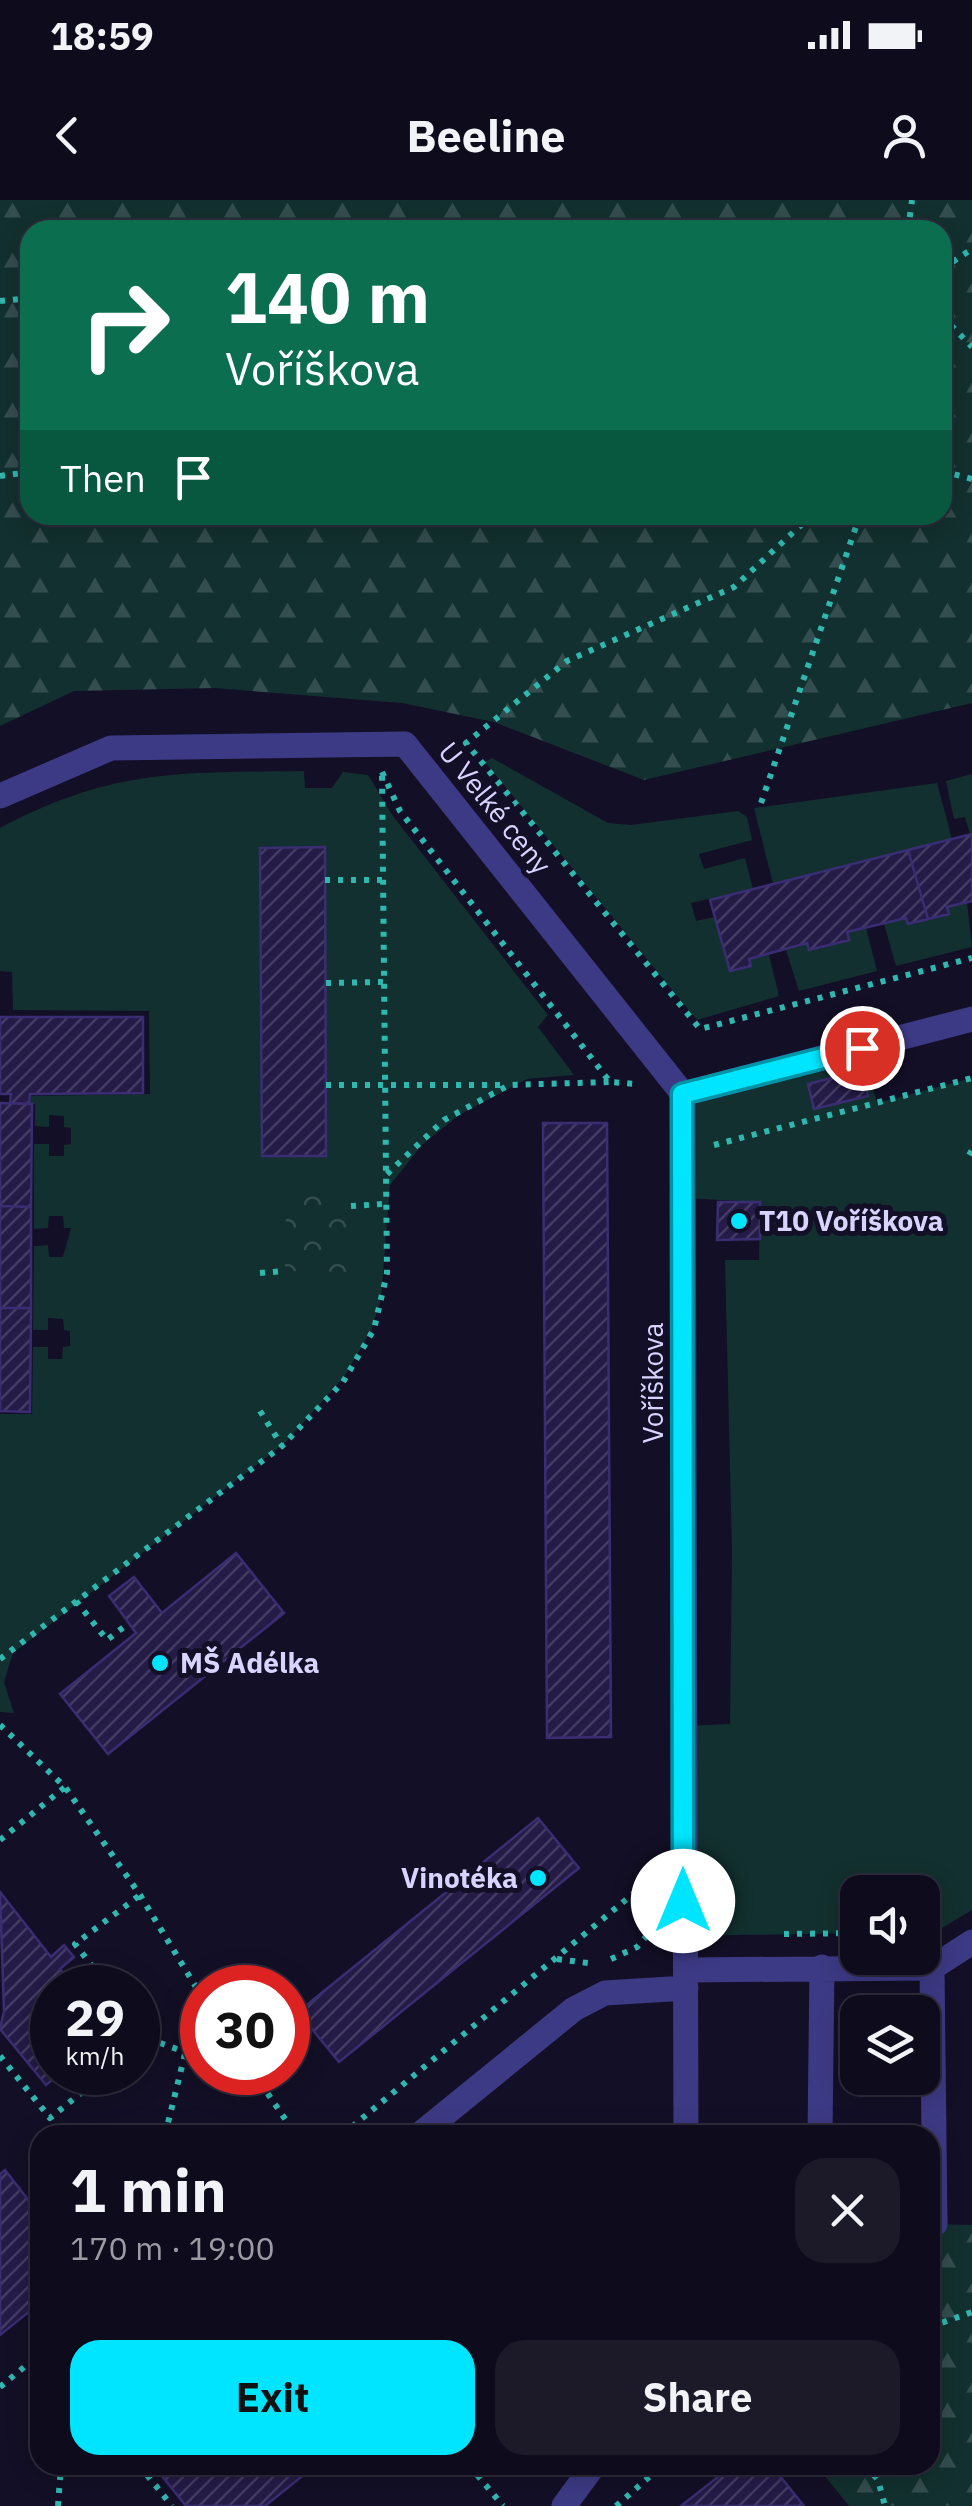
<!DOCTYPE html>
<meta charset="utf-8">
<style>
body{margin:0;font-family:"IBM Plex Sans",sans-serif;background:#1c1929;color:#f1f3f6;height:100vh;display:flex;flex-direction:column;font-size:38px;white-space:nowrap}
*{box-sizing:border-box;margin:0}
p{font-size:32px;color:#9b9ba3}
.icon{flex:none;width:55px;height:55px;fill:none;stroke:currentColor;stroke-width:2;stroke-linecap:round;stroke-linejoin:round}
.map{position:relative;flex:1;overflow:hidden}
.side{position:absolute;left:30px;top:1925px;width:910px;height:350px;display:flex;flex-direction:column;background:#0e0b1c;border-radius:30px;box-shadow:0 5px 25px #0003,0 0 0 2px #2e2b3b}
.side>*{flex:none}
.guide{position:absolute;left:20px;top:20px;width:932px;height:305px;border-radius:30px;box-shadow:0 5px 25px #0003,0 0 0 2px #2e2b3b;background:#0b6e4f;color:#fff;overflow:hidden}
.buttons{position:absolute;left:840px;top:1675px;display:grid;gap:20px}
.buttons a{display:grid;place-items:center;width:100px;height:100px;border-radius:20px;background:#0e0b1c;box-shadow:0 5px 25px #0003,0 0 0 2px #2e2b3b;font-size:50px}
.speed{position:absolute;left:30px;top:1765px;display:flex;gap:20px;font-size:50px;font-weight:700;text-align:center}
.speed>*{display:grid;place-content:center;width:130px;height:130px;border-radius:50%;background:#0e0b1c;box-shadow:0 5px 25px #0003,0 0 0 2px #2e2b3b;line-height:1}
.speed small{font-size:25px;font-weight:400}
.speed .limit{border:15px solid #d22;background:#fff;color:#111}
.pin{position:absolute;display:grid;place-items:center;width:85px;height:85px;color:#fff;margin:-42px;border:5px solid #fff;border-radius:50%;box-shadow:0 2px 10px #0007}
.me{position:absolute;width:110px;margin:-55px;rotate:0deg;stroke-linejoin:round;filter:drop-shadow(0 0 8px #0008)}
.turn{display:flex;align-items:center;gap:35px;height:210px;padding:0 40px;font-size:45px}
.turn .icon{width:130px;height:130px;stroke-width:2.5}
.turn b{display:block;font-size:70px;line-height:85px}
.then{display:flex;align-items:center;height:95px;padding:0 40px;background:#0003;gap:20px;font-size:38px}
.round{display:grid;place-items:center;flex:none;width:105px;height:105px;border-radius:30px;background:#1c1929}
.overview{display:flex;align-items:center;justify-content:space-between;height:170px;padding:0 40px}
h1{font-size:60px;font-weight:700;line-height:75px}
.action{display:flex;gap:20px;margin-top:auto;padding:20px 40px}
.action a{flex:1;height:115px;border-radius:30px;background:#00e5ff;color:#111;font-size:40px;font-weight:700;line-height:115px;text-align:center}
.action a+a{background:#1c1929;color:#f1f3f6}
.status{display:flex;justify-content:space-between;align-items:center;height:70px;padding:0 50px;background:#0e0b1c;direction:ltr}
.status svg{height:28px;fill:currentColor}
header{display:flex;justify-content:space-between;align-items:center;height:130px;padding:0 40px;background:#0e0b1c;font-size:45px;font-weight:700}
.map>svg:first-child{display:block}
.grass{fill:#12302f}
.forest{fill:url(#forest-firs);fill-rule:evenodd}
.park{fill:url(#park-crowns)}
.building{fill:url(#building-hatch);stroke:#3b2d73;stroke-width:2.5}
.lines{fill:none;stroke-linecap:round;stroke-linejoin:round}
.path{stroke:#2fb8b0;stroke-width:6;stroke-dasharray:5 8;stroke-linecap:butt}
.minor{stroke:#3d3a85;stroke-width:25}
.route-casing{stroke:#0095a6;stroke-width:25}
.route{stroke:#00e5ff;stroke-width:18}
.poi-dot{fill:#00e5ff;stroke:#130f26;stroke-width:4}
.labels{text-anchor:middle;stroke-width:10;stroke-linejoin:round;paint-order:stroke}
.street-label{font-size:28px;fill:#d9d4ff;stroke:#130f26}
.poi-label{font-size:28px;font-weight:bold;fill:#d9d4ff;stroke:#130f26;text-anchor:start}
</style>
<div class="status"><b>18:59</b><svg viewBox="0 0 49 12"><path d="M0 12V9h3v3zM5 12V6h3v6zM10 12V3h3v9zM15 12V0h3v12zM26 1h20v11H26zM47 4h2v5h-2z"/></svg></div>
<header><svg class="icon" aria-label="back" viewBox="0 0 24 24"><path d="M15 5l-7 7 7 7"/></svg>Beeline<svg class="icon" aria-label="person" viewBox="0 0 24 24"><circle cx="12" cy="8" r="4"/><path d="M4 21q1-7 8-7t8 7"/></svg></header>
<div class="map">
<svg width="972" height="2306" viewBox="0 0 972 2306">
<defs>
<pattern id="forest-firs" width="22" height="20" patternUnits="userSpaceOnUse" patternTransform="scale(2.5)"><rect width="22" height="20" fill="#12302f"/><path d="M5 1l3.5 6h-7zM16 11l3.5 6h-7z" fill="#344d4e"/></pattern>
<pattern id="park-crowns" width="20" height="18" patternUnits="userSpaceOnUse" patternTransform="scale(2.5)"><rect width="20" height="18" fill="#12302f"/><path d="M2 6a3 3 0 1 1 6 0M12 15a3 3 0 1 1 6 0" fill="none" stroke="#344d4e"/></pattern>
<pattern id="building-hatch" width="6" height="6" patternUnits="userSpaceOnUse" patternTransform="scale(2.5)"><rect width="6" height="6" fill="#241b47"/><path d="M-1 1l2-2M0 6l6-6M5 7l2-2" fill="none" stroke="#433b63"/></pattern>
</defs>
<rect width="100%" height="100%" fill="#130f26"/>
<path class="grass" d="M 492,558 L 608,623 L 631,625 L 738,611 L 747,617 L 752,640 L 699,654 L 704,669 L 745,658 L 753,689 L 691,703 L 696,721 L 715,717 L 727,764 L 769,755 L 779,796 L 697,820 L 485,562 Z
M 304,571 L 305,588 L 332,588 L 343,572 L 368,575 L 393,616 L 548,815 L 538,827 L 574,875 L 527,879 L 459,915 L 422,945 L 390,985 L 381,1099 L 371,1131 L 344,1177 L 286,1242 L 13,1453 L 4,1482 L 14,1513 L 0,1512 L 0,1214 L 32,1214 L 33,1147 L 48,1147 L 48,1159 L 62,1159 L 63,1147 L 70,1146 L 70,1131 L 64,1130 L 63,1119 L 48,1118 L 48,1130 L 33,1130 L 34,1046 L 48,1045 L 49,1057 L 63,1057 L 71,1028 L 64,1028 L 63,1016 L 49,1016 L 48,1028 L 34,1029 L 34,944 L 49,944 L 49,956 L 64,956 L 64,945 L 71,944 L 71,928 L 64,927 L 64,916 L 49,915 L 49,927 L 35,926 L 35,904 L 29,904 L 29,896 L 150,894 L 149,811 L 13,810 L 12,772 L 0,771 L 0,628 C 114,568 180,573 304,571 Z
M 972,574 L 972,634 L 970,634 L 965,617 L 954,619 L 946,581 Z
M 937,583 L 952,639 L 773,684 L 754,608 Z
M 967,702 L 972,747 L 896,766 L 884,724 L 906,718 L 908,724 L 948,714 L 947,707 Z
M 866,728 L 877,771 L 799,791 L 786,750 L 807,743 L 809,750 L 848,740 L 847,732 Z
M 862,848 L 877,903 L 972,878 L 972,1710 L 937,1731 L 923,1732 L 922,1692 L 858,1692 L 857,1733 L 683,1736 L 684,1526 L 730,1524 L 732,1352 L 725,1060 L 759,1060 L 760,1002 L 683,998 L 683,894 Z"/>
<path class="forest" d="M 0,0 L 972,0 L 972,503 L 644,580 L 494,522 L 402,503 L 214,488 L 74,491 L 0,526 ZM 30,30 L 942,30 L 942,315 L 30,315 Z
M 930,2024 L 972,2025 L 972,2306 L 849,2306 L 816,2265 L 930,2265 Z"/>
<path class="park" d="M 286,988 L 352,989 L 352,1072 L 285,1071 Z"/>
<path class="building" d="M 972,634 L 972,701 L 947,707 L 949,714 L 928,719 L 908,650 Z
M 325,647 L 326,956 L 262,956 L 260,648 Z
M 908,650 L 928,719 L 908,724 L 906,718 L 847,732 L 849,740 L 809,750 L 807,743 L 749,759 L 751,766 L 730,771 L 710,700 Z
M 0,817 L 143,817 L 143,893 L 30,894 L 29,904 L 10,903 L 11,894 L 0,894 Z
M 862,870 L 868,896 L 814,909 L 808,884 Z
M 0,903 L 32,904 L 31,1007 L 0,1006 Z
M 543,923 L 607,923 L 611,1537 L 547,1538 Z
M 718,1002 L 760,1002 L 760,1039 L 717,1040 Z
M 0,1006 L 31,1007 L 31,1108 L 0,1108 Z
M 0,1108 L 31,1108 L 30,1212 L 0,1211 Z
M 236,1353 L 284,1413 L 108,1554 L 60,1494 L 136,1433 L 109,1396 L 134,1377 L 162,1413 Z
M 538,1618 L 579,1668 L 339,1862 L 298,1812 Z
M 0,1692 L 51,1757 L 64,1745 L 74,1757 L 60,1769 L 76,1788 L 52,1788 L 52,1872 L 62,1872 L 46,1885 L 0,1829 L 4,1811 Z
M 5,1970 L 40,2015 L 40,2103 L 0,2135 L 0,1974 Z
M 153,2265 L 316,2265 L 265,2306 L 186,2306 Z
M 733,2265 L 771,2265 L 804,2306 L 681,2306 Z"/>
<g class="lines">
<path class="path" d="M 908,30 L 912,0
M 942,69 L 972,49
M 0,101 L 30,98
M 942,116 L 972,147
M 942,271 L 972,279
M 0,276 L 30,272
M 812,315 L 734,387 L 567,461 L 466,543 L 700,829 L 972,758
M 382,572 L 400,611 L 610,882 L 637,884
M 761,603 L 860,315
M 325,680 L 384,680
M 326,783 L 385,782
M 326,885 L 508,885
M 714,945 L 972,878
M 969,955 L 972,950
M 387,974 L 444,920 L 509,885 L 610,882
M 351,1006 L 383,1004
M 260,1073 L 285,1071
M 260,1211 L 282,1246
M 76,1401 L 107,1440 L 129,1423
M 0,1459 L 282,1246 L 343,1182 L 374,1129 L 387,1073 L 382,575
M 0,1525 L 65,1587 L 140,1695 L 202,1797
M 0,1640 L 65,1587
M 784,1734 L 858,1733
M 557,1759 L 595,1764
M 611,1759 L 637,1747 L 653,1729
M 109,1788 L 75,1744 L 140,1695
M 138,1824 L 149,1839
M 138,1848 L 149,1839 L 202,1858
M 0,1856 L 50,1918 L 107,1872
M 253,1872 L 296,1935
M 165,1935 L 200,1793
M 342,1935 L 657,1674
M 930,2127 L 972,2112
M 0,2187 L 40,2154
M 139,2265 L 172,2306
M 469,2265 L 503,2306
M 865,2265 L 878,2280 L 885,2306
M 58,2306 L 61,2265
M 616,2306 L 663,2265"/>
<path class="minor" d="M 0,596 L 111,548 L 405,544 L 683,894
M 683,894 L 686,1935
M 683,894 L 972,819
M 932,1768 L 935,2024
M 686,1770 L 932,1768 L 972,1742
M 419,1935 L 574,1809 L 605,1793 L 686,1788
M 820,1935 L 822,1767
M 564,2306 L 594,2265"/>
</g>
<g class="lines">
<defs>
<path id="route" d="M 683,1701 L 682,894 L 862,848"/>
</defs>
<use href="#route" class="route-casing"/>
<use href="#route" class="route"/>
</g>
<g class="poi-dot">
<circle cx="739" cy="1021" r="10"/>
<circle cx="160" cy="1463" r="10"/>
<circle cx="538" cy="1678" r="10"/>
</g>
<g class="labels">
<g class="street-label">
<text transform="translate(495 608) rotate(51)" y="10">U Velké ceny</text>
<text transform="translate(653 1183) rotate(-90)" y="10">Voříškova</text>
</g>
<g class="poi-label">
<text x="759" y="1031">T10 Voříškova</text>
<text x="180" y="1473">MŠ Adélka</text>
<text x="518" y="1688" text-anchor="end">Vinotéka</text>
</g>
</g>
</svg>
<div class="buttons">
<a><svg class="icon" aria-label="sound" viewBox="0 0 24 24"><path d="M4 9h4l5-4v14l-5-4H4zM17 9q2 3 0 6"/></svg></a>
<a><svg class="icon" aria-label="layers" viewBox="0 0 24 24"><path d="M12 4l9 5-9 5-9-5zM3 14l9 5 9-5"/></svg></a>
</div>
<div class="speed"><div>29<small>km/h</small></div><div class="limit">30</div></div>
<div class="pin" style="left:862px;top:848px;background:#d93025"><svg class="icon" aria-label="arrive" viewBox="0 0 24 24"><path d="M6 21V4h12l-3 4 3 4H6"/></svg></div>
<svg class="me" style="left:683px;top:1701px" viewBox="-20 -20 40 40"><circle r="19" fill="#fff"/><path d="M0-13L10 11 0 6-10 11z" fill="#00e5ff"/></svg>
<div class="guide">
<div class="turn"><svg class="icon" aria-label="right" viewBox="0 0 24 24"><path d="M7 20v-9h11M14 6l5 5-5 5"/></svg><div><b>140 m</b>Voříškova</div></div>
<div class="then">Then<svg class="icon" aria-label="arrive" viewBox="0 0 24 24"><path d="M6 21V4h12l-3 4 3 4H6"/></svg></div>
</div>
<section class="side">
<div class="overview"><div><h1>1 min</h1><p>170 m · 19:00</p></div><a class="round"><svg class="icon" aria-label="close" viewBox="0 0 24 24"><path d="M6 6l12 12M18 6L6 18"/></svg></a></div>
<div class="action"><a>Exit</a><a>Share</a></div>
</section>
</div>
